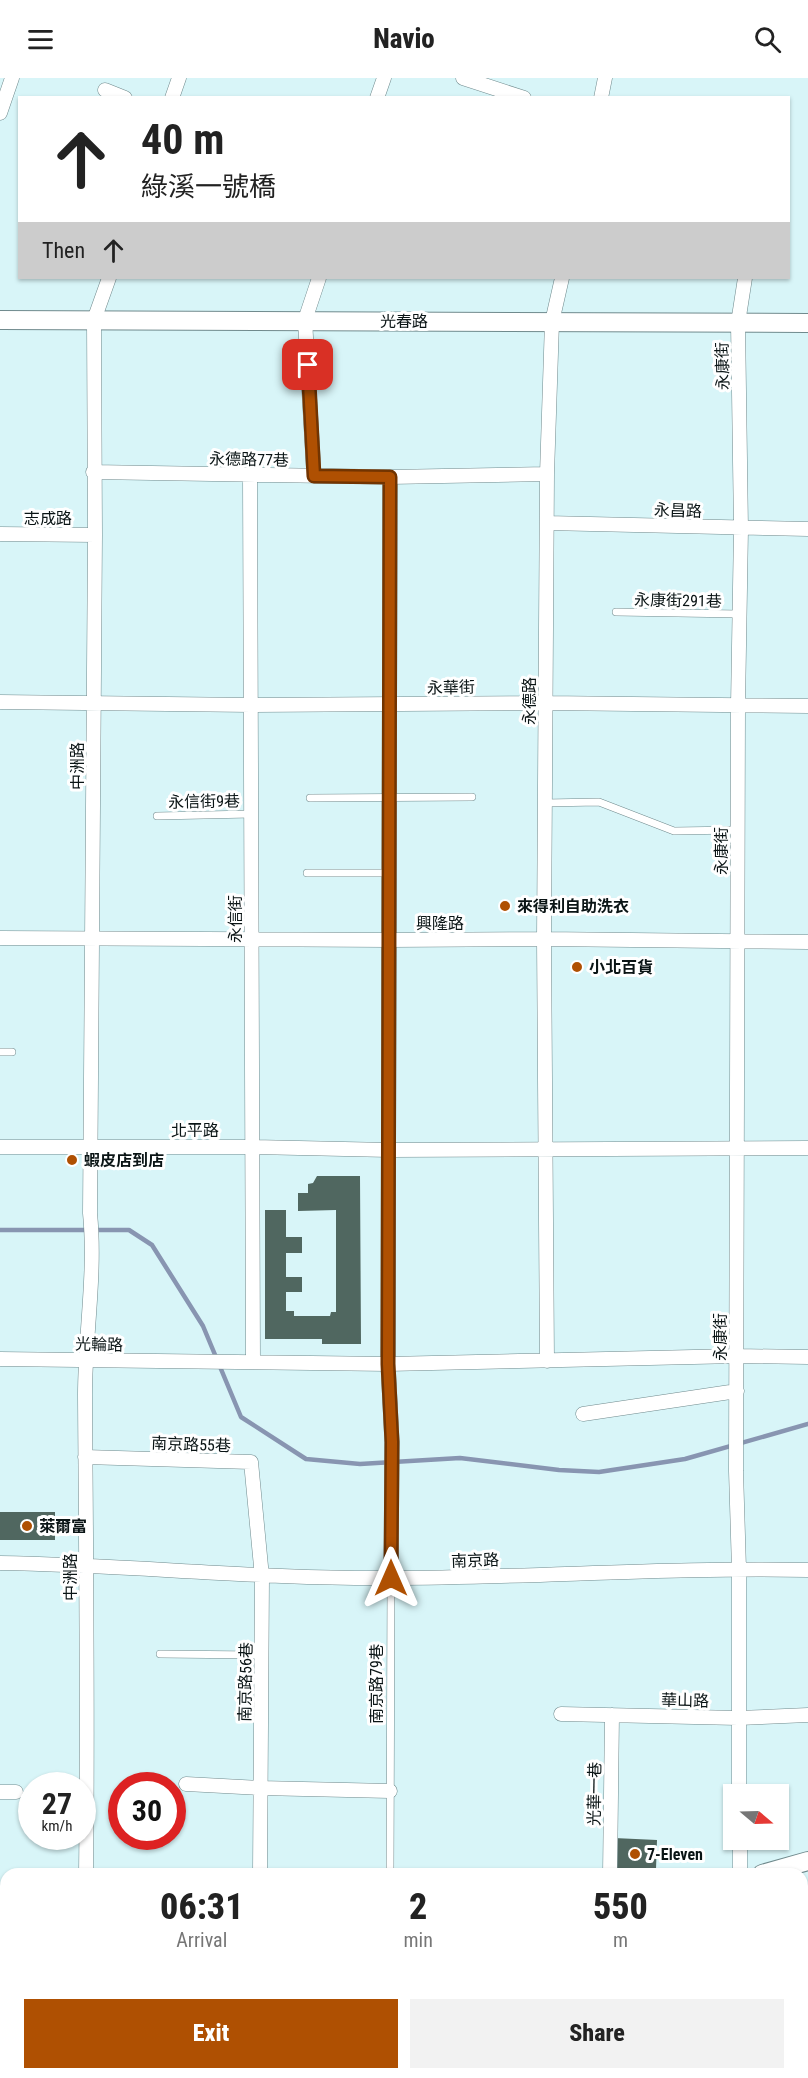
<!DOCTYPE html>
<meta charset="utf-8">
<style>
body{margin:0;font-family:"Roboto Condensed","Noto Sans TC",sans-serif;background:#f2f2f2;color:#222;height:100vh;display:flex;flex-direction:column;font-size:22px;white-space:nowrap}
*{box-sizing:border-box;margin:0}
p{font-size:20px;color:#767676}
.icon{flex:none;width:33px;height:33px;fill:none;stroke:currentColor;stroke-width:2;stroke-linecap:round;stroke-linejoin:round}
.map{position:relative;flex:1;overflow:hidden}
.sheet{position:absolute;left:0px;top:1790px;width:808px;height:212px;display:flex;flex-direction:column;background:#fff;border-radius:18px 18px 0 0;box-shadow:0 2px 4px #0004}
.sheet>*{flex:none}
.hud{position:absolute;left:18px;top:18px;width:772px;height:183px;border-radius:0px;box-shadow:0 2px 4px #0004;background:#fff;color:#222;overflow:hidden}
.needle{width:39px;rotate:109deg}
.fabs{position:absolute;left:723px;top:1706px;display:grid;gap:12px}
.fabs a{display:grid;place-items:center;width:66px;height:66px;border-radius:0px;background:#fff;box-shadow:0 2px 4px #0004;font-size:30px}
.speed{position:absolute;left:18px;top:1694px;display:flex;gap:12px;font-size:30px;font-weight:700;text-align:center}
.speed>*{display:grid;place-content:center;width:78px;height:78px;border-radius:50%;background:#fff;box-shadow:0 2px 4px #0004;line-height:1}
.speed small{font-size:15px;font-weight:400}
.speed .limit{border:9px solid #d22;background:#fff;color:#111}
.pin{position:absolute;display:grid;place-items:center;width:51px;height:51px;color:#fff;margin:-26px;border-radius:12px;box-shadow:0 3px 9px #0006}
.me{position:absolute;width:66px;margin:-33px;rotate:0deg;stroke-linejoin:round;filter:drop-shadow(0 0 4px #0008)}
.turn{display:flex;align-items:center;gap:21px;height:126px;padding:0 24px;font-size:27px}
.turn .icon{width:78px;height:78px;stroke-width:2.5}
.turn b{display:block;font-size:42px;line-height:51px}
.then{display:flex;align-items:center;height:57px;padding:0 24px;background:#0003;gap:12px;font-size:22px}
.eta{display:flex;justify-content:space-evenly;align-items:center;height:102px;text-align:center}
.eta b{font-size:36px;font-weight:800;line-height:42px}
.primary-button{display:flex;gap:12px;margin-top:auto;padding:12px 24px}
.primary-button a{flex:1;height:69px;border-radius:0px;background:#af5002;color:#fff;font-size:24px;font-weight:800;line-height:69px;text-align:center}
.primary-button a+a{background:#f2f2f2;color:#222}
header{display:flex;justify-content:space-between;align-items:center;height:78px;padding:0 24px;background:#fff;font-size:27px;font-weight:800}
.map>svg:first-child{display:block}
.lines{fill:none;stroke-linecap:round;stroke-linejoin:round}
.stream{stroke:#8895b1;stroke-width:4.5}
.building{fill:#506760}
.lane-casing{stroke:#708a8d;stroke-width:8}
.street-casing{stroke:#708a8d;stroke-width:15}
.secondary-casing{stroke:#708a8d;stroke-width:20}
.lane{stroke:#fff;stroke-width:7}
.street{stroke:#fff;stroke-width:14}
.secondary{stroke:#fff;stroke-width:18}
.route-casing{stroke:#723401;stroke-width:15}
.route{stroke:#af5002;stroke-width:10}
.poi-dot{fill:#af5002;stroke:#fff;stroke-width:2}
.labels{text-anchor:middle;stroke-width:6;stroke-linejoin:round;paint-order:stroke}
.street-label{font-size:16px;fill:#0a1415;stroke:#fff}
.poi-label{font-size:16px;font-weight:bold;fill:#0a1415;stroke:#fff;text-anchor:start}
</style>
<header><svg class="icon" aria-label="menu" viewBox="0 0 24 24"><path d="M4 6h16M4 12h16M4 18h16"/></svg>Navio<svg class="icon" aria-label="search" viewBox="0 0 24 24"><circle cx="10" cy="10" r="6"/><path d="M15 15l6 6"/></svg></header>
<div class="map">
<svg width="808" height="2000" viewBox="0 0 808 2000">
<rect width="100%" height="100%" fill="#d8f5f8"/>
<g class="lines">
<path class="stream" d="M 0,1152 L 129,1152 L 152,1167 L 203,1248 L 241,1339 L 306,1381 L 360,1386 L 460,1380 L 559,1392 L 599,1394 L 685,1381 L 808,1346"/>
</g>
<path class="building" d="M 317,1098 L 360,1098 L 361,1266 L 322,1266 L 322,1261 L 265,1261 L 265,1132 L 286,1132 L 286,1159 L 302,1159 L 302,1175 L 286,1175 L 286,1199 L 302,1199 L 302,1214 L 286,1214 L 286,1233 L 294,1233 L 294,1238 L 330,1238 L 331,1234 L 336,1234 L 336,1132 L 298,1133 L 298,1115 L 308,1115 L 308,1106 L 313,1105 Z
M 0,1434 L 55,1434 L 55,1462 L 0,1462 Z
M 614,1760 L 657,1762 L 656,1791 L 613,1790 Z
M 802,1958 L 808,1958 L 808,1995 L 802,1994 Z
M 553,1995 L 586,1995 L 585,2000 L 552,2000 Z
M 651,1995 L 680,1995 L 677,2000 L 659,2000 Z"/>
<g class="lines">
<defs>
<path id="lane" d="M 616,534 L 739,536
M 310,720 L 472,719
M 545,725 L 599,724 L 674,753 L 738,752
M 157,738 L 251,736
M 307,795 L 389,795
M 0,974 L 12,974
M 160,1576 L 261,1577
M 390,1796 L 391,1500
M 802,1949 L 808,1949
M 633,1995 L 641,2000
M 374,2000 L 375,1995
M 730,2000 L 730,1995"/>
<path id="street" d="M 463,0 L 524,20
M 105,12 L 125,20
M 172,20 L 179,0
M 377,20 L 384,0
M 601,20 L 605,0
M 0,35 L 12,0
M 93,394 L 390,399 L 547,396
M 250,397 L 253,1284
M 314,398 L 305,242 L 319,200
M 390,399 L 388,1286 L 392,1364 L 391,1500
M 547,445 L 808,451
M 0,456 L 95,457
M 0,624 L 251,627 L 546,625 L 808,628
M 0,860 L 389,862 L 544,861 L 808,864
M 0,1069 L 252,1069 L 389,1072 L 808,1070
M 0,1281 L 388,1286 L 737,1278 L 808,1279
M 547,1283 L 544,861 L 547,396 L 552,244 L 562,200
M 583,1336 L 737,1313
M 85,1379 L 251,1384 L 262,1499 L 260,1796
M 0,1485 C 130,1487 260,1501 390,1500 C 530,1500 669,1489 808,1492
M 561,1636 L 738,1640 L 808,1637
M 186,1706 L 260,1710 L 390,1713
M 0,1714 L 16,1714
M 739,1716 L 739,1491 L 736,1393 L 738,627 L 741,451 L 738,245 L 745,200
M 740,1761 L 740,1796
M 86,1796 C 88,1636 86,1477 85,1317 C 85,1256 96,1196 90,1135 L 95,457 L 94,242 L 109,200
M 610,1796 L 612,1637
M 537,2000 L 538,1995"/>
<path id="secondary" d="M 0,242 L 808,245
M 762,1796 L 808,1783
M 23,2000 L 44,1995"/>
</defs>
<use href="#lane" class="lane-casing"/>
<use href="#street" class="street-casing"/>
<use href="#secondary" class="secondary-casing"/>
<use href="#lane" class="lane"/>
<use href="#street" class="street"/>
<use href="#secondary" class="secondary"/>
</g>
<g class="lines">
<defs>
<path id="route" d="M 308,287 L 314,398 L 390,399 L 388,1286 L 392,1364 L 391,1500"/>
</defs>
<use href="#route" class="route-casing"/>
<use href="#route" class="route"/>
</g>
<g class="poi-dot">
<circle cx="505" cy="828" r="6"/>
<circle cx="577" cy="889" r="6"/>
<circle cx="72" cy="1082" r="6"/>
<circle cx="27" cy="1448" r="6"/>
<circle cx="635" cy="1776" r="6"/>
</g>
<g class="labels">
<g class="street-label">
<text x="404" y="249">光春路</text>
<text transform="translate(722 288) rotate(-91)" y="6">永康街</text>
<text transform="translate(249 381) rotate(1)" y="6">永德路77巷</text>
<text transform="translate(678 432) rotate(2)" y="6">永昌路</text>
<text x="48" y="446">志成路</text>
<text transform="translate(678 522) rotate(1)" y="6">永康街291巷</text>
<text transform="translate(451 609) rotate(-1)" y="6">永華街</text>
<text transform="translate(529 623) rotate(-90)" y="6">永德路</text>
<text transform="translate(77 688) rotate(-90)" y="6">中洲路</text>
<text transform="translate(204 723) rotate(-1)" y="6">永信街9巷</text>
<text transform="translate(721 773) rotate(-90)" y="6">永康街</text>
<text transform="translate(235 841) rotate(-90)" y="6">永信街</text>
<text x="440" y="851">興隆路</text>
<text x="195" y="1058">北平路</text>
<text transform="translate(720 1259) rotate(-90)" y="6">永康街</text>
<text transform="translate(99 1266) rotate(1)" y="6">光輪路</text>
<text transform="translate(191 1366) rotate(2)" y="6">南京路55巷</text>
<text transform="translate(475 1482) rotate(-2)" y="6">南京路</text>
<text transform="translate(70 1499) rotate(-90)" y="6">中洲路</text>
<text transform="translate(245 1604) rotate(-89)" y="6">南京路56巷</text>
<text transform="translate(376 1606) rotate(-90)" y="6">南京路79巷</text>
<text transform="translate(685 1622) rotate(1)" y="6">華山路</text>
<text transform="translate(594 1716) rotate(-89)" y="6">光華一巷</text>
</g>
<g class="poi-label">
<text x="517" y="834">來得利自助洗衣</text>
<text x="589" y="895">小北百貨</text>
<text x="84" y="1088">蝦皮店到店</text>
<text x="39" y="1454">萊爾富</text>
<text x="647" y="1782">7-Eleven</text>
</g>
</g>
</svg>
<div class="fabs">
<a><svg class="needle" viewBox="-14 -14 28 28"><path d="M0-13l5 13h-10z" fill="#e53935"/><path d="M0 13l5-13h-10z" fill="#767676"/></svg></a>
</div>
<div class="speed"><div>27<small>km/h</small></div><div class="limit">30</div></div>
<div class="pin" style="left:308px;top:287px;background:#d93025"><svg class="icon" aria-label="arrive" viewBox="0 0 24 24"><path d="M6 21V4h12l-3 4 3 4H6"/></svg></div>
<svg class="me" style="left:391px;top:1500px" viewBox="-20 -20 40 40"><path d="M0-17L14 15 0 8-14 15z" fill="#af5002" stroke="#fff" stroke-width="4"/></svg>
<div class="hud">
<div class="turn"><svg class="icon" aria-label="ahead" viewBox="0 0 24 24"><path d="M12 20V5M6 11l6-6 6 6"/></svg><div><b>40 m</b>綠溪一號橋</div></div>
<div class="then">Then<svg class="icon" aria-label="ahead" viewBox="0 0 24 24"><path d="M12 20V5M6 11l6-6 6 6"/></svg></div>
</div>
<section class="sheet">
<div class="eta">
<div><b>06:31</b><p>Arrival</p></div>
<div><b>2</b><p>min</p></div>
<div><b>550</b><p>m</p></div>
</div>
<div class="primary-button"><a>Exit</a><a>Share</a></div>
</section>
</div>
